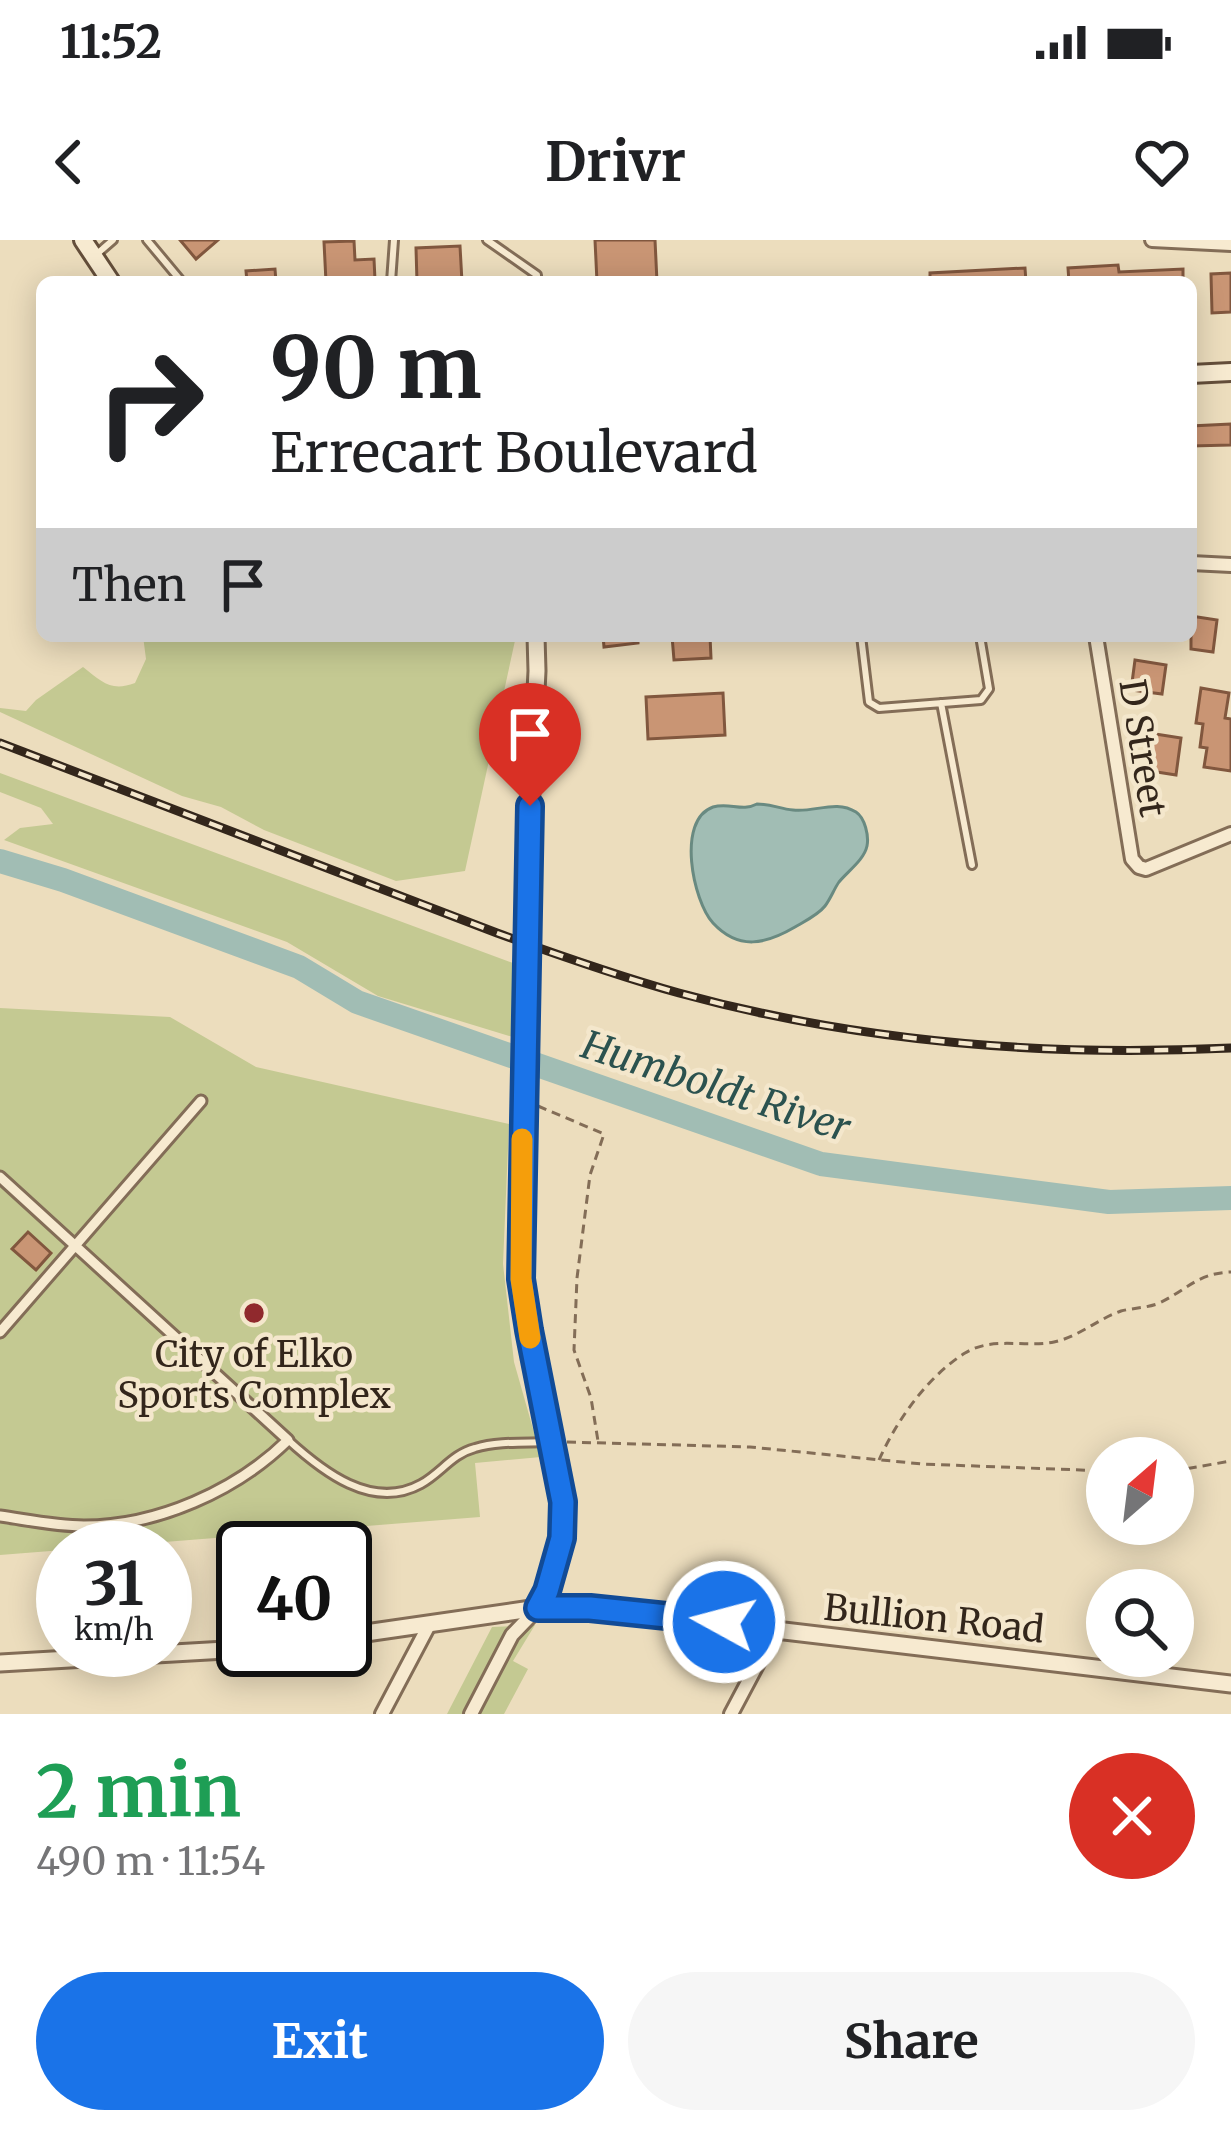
<!DOCTYPE html>
<meta charset="utf-8">
<style>
body{margin:0;font-family:Merriweather,serif;background:#f6f6f6;color:#202124;height:100vh;display:flex;flex-direction:column;font-size:45px;white-space:nowrap}
*{box-sizing:border-box;margin:0}
p{font-size:39px;color:#757577}
.icon{flex:none;width:66px;height:66px;fill:none;stroke:currentColor;stroke-width:2;stroke-linecap:round;stroke-linejoin:round}
.map{position:relative;height:1474px;overflow:hidden}
.side{display:flex;flex-direction:column;background:#fff;flex:1}
.side>*{flex:none}
.guide{position:absolute;left:36px;top:36px;width:1161px;height:366px;border-radius:18px;box-shadow:0 6px 30px #0003;background:#fff;color:#202124;overflow:hidden}
.needle{width:78px;rotate:28deg}
.controls{position:absolute;left:1086px;top:1197px;display:grid;gap:24px}
.controls a{display:grid;place-items:center;width:108px;height:108px;border-radius:50%;background:#fff;box-shadow:0 6px 30px #0003;font-size:60px}
.speed{position:absolute;left:36px;top:1281px;display:flex;gap:24px;font-size:60px;font-weight:700;text-align:center}
.speed>*{display:grid;place-content:center;width:156px;height:156px;border-radius:50%;background:#fff;box-shadow:0 6px 30px #0003;line-height:1}
.speed small{font-size:30px;font-weight:400}
.speed .limit{border:6px solid #111;border-radius:18px;background:#fff;color:#111}
.pin{position:absolute;display:grid;place-items:center;width:102px;height:102px;color:#fff;margin:-123px -51px;border-radius:50% 50% 50% 0;rotate:-45deg;box-shadow:0 0 12px #0007}
.pin .icon{rotate:45deg}
.me{position:absolute;width:132px;margin:-66px;rotate:277deg;stroke-linejoin:round;filter:drop-shadow(0 0 9px #0008)}
.turn{display:flex;align-items:center;gap:42px;height:252px;padding:0 36px;font-size:54px}
.turn .icon{width:156px;height:156px;stroke-width:2.5}
.turn b{display:block;font-size:84px;line-height:102px}
.then{display:flex;align-items:center;height:114px;padding:0 36px;background:#0003;gap:24px;font-size:45px}
.round{display:grid;place-items:center;flex:none;width:126px;height:126px;border-radius:63px;background:#f6f6f6}
.summary{display:flex;align-items:center;justify-content:space-between;height:204px;padding:0 36px}
h1{font-size:72px;font-weight:700;line-height:90px;color:#1e9e55}
.primary-button{display:flex;gap:24px;margin-top:auto;padding:24px 36px}
.primary-button a{flex:1;height:138px;border-radius:72px;background:#1a73e8;color:#fff;font-size:48px;font-weight:700;line-height:138px;text-align:center}
.primary-button a+a{background:#f6f6f6;color:#202124}
.status{display:flex;justify-content:space-between;align-items:center;height:84px;padding:0 60px;background:#fff;direction:ltr}
.status svg{height:33px;fill:currentColor}
header{display:flex;justify-content:space-between;align-items:center;height:156px;padding:0 36px;background:#fff;font-size:54px;font-weight:700}
.map>svg:first-child{display:block}
.green{fill:#c4c992}
.water{fill:#a1bdb4;stroke:#698a81;stroke-width:3}
.lines{fill:none;stroke-linecap:round;stroke-linejoin:round}
.river{stroke:#a1bdb4;stroke-width:24}
.building{fill:#c99574;stroke:#81573e;stroke-width:3}
.service-casing{stroke:#836d57;stroke-width:12}
.pedestrian-casing{stroke:#836d57;stroke-width:15}
.minor-casing{stroke:#836d57;stroke-width:18}
.tertiary-casing{stroke:#836d57;stroke-width:21}
.secondary-casing{stroke:#644e3a;stroke-width:22}
.path{stroke:#836d57;stroke-width:3;stroke-dasharray:9 6;stroke-linecap:butt}
.service{stroke:#f7ead0;stroke-width:6}
.pedestrian{stroke:#f7ead0;stroke-width:9}
.minor{stroke:#f7ead0;stroke-width:12}
.tertiary{stroke:#f7ead0;stroke-width:15}
.secondary{stroke:#f7ead0;stroke-width:16}
.rail-casing{stroke:#33261b;stroke-width:9}
.rail{stroke:#f4e7cc;stroke-width:4.5;stroke-dasharray:14;stroke-linecap:butt}
.tertiary-bridge-casing{stroke:#836d57;stroke-width:21;stroke-linecap:butt}
.tertiary-bridge{stroke:#f7ead0;stroke-width:15}
.route-casing{stroke:#114b97;stroke-width:30}
.route{stroke:#1a73e8;stroke-width:21}
.slow{stroke:#f59e0b;stroke-width:21}
.poi-dot{fill:#90292d;stroke:#f4e7cc;stroke-width:4.5}
.labels{text-anchor:middle;stroke-width:9;stroke-linejoin:round;paint-order:stroke}
.street-label{font-size:36px;fill:#33261b;stroke:#f4e7cc}
.poi-label{font-size:36px;fill:#33261b;stroke:#f4e7cc}
.water-label{font-size:39px;font-style:italic;fill:#2b524f;stroke:#f4e7cc}
</style>
<div class="status"><b>11:52</b><svg viewBox="0 0 49 12"><path d="M0 12V9h3v3zM5 12V6h3v6zM10 12V3h3v9zM15 12V0h3v12zM26 1h20v11H26zM47 4h2v5h-2z"/></svg></div>
<header><svg class="icon" aria-label="back" viewBox="0 0 24 24"><path d="M15 5l-7 7 7 7"/></svg>Drivr<svg class="icon" aria-label="heart" viewBox="0 0 24 24"><path d="M12 20l-8-8c-3-5 5-10 8-4 3-6 11-1 8 4z"/></svg></header>
<div class="map">
<svg width="1231" height="1474" viewBox="0 0 1231 1474">
<rect width="100%" height="100%" fill="#ecddbd"/>
<path class="green" d="M 143,396 L 516,396 L 465,631 L 396,641 L 264,590 L 221,567 L 182,556 L 0,472 L 0,468 L 26,471 L 36,460 L 83,427 C 102,442 111,452 135,443 L 146,419 Z
M 0,533 L 513,723 L 516,798 L 378,756 L 287,702 L 4,600 L 20,588 L 53,584 L 41,568 L 0,552 Z
M 0,768 L 170,777 L 256,827 L 509,884 L 503,1024 L 514,1122 L 541,1217 L 475,1223 L 480,1277 L 0,1315 Z
M 535,1385 L 513,1421 L 528,1429 L 504,1474 L 447,1474 L 492,1387 Z"/>
<path class="water" d="M 757,564 C 772,564 780,569 793,570 C 814,573 836,559 856,572 C 865,578 869,596 867,606 C 864,620 848,631 839,642 C 834,649 831,658 825,666 C 818,675 805,681 795,687 C 766,704 739,711 713,683 C 693,661 676,580 713,567 C 729,562 742,572 757,564 Z"/>
<g class="lines">
<path class="river" d="M 0,621 L 63,640 L 299,727 L 357,762 L 821,924 L 1109,962 L 1231,958"/>
</g>
<path class="building" d="M 180,0 L 218,0 L 196,19 Z
M 595,0 L 655,0 L 657,42 L 597,42 Z
M 354,1 L 355,20 L 374,19 L 375,40 L 326,42 L 324,2 Z
M 460,6 L 462,42 L 417,42 L 416,8 Z
M 1118,25 L 1119,32 L 1183,29 L 1183,42 L 1069,42 L 1068,28 Z
M 1025,28 L 1026,42 L 930,42 L 930,33 Z
M 275,29 L 276,42 L 247,42 L 246,31 Z
M 1231,33 L 1231,72 L 1212,73 L 1211,34 Z
M 1231,184 L 1231,205 L 1191,206 L 1191,186 Z
M 1191,376 L 1217,380 L 1213,412 L 1191,409 Z
M 603,396 L 638,396 L 638,403 L 604,407 Z
M 672,396 L 710,396 L 711,418 L 674,420 Z
M 1135,420 L 1166,425 L 1162,454 L 1131,450 Z
M 1201,448 L 1229,453 L 1225,478 L 1231,479 L 1231,531 L 1204,527 L 1207,508 L 1200,507 L 1203,484 L 1196,483 Z
M 723,453 L 725,495 L 648,499 L 646,457 Z
M 1149,493 L 1181,498 L 1176,535 L 1144,530 Z
M 28,992 L 51,1013 L 36,1030 L 12,1009 Z"/>
<g class="lines">
<defs>
<path id="service" d="M 147,0 L 182,42
M 487,0 L 537,35 L 537,42
M 98,13 L 113,0
M 391,42 L 394,0
M 861,396 L 869,462 L 879,468 L 981,460 L 989,449 L 980,396
M 941,463 L 972,625
M 288,1200 C 322,1231 372,1271 421,1244 C 441,1233 452,1214 475,1208 C 498,1201 526,1203 549,1202"/>
<path id="pedestrian" d="M 0,937 L 288,1200 C 236,1251 157,1286 84,1286 C 56,1286 28,1280 0,1276
M 0,1092 L 201,861"/>
<path id="minor" d="M 1152,0 L 1231,4
M 1191,323 L 1231,325
M 1096,396 L 1132,619 L 1139,627 L 1146,629 L 1231,594
M 382,1474 L 429,1385
M 471,1474 L 512,1395 L 538,1368
M 731,1474 L 775,1391"/>
<path id="tertiary" d="M 528,611 L 537,431 L 536,396
M 521,958 C 521,1002 521,1045 528,1088 C 539,1148 572,1240 562,1298 C 558,1322 549,1347 538,1368
M 345,1396 L 538,1368 L 590,1368 L 1231,1444
M 0,1423 L 243,1409"/>
<path id="secondary" d="M 83,0 L 111,42
M 1191,134 L 1231,132"/>
</defs>
<use href="#service" class="service-casing"/>
<use href="#pedestrian" class="pedestrian-casing"/>
<use href="#minor" class="minor-casing"/>
<use href="#tertiary" class="tertiary-casing"/>
<use href="#secondary" class="secondary-casing"/>
<path class="path" d="M 538,866 L 604,894 L 590,935 L 577,1038 L 574,1110 L 591,1158 L 598,1201
M 567,1202 L 750,1207 L 922,1224 L 1107,1231
M 879,1220 C 897,1180 927,1137 965,1113 C 993,1096 1024,1108 1054,1102 C 1078,1097 1098,1079 1121,1071 C 1133,1068 1145,1068 1157,1064 C 1186,1051 1197,1033 1231,1032
M 1173,1231 L 1231,1221"/>
<use href="#service" class="service"/>
<use href="#pedestrian" class="pedestrian"/>
<use href="#minor" class="minor"/>
<use href="#tertiary" class="tertiary"/>
<use href="#secondary" class="secondary"/>
<defs>
<path id="rail" d="M 0,503 L 497,693 C 558,715 618,736 679,753 C 858,802 1046,817 1231,808"/>
</defs>
<use href="#rail" class="rail-casing"/>
<use href="#rail" class="rail"/>
<defs>
<path id="tertiary-bridge" d="M 521,958 L 528,611"/>
</defs>
<use href="#tertiary-bridge" class="tertiary-bridge-casing"/>
<use href="#tertiary-bridge" class="tertiary-bridge"/>
</g>
<g class="lines">
<defs>
<path id="route" d="M 530,566 L 521,1039 L 529,1090 L 563,1262 L 562,1298 L 547,1351 L 538,1368 L 590,1368 L 724,1382"/>
</defs>
<use href="#route" class="route-casing"/>
<use href="#route" class="route"/>
<path class="slow" d="M 522,899 L 521,1039 L 530,1098"/>
</g>
<circle class="poi-dot" cx="254" cy="1073" r="12"/>
<g class="labels">
<g class="street-label">
<text transform="translate(1143 508) rotate(81)" y="13">D Street</text>
<text transform="translate(934 1378) rotate(6)" y="13">Bullion Road</text>
</g>
<g class="poi-label">
<text x="254" y="1127">City of Elko<tspan x="254" dy="41">Sports Complex</tspan></text>
</g>
<g class="water-label">
<text transform="translate(716 846) rotate(18)" y="14">Humboldt River</text>
</g>
</g>
</svg>
<div class="controls">
<a><svg class="needle" viewBox="-14 -14 28 28"><path d="M0-13l5 13h-10z" fill="#e53935"/><path d="M0 13l5-13h-10z" fill="#757577"/></svg></a>
<a><svg class="icon" aria-label="search" viewBox="0 0 24 24"><circle cx="10" cy="10" r="6"/><path d="M15 15l6 6"/></svg></a>
</div>
<div class="speed"><div>31<small>km/h</small></div><div class="limit">40</div></div>
<div class="pin" style="left:530px;top:566px;background:#d93025"><svg class="icon" aria-label="arrive" viewBox="0 0 24 24"><path d="M6 21V4h12l-3 4 3 4H6"/></svg></div>
<svg class="me" style="left:724px;top:1382px" viewBox="-20 -20 40 40"><circle r="17" fill="#1a73e8" stroke="#fff" stroke-width="3"/><path d="M0-11L8 9 0 5-8 9z" fill="#fff"/></svg>
<div class="guide">
<div class="turn"><svg class="icon" aria-label="right" viewBox="0 0 24 24"><path d="M7 20v-9h11M14 6l5 5-5 5"/></svg><div><b>90 m</b>Errecart Boulevard</div></div>
<div class="then">Then<svg class="icon" aria-label="arrive" viewBox="0 0 24 24"><path d="M6 21V4h12l-3 4 3 4H6"/></svg></div>
</div>
</div>
<section class="side">
<div class="summary"><div><h1>2 min</h1><p>490 m · 11:54</p></div><a class="round" style="background:#d93025;color:#fff"><svg class="icon" aria-label="close" viewBox="0 0 24 24"><path d="M6 6l12 12M18 6L6 18"/></svg></a></div>
<div class="primary-button"><a>Exit</a><a>Share</a></div>
</section>
